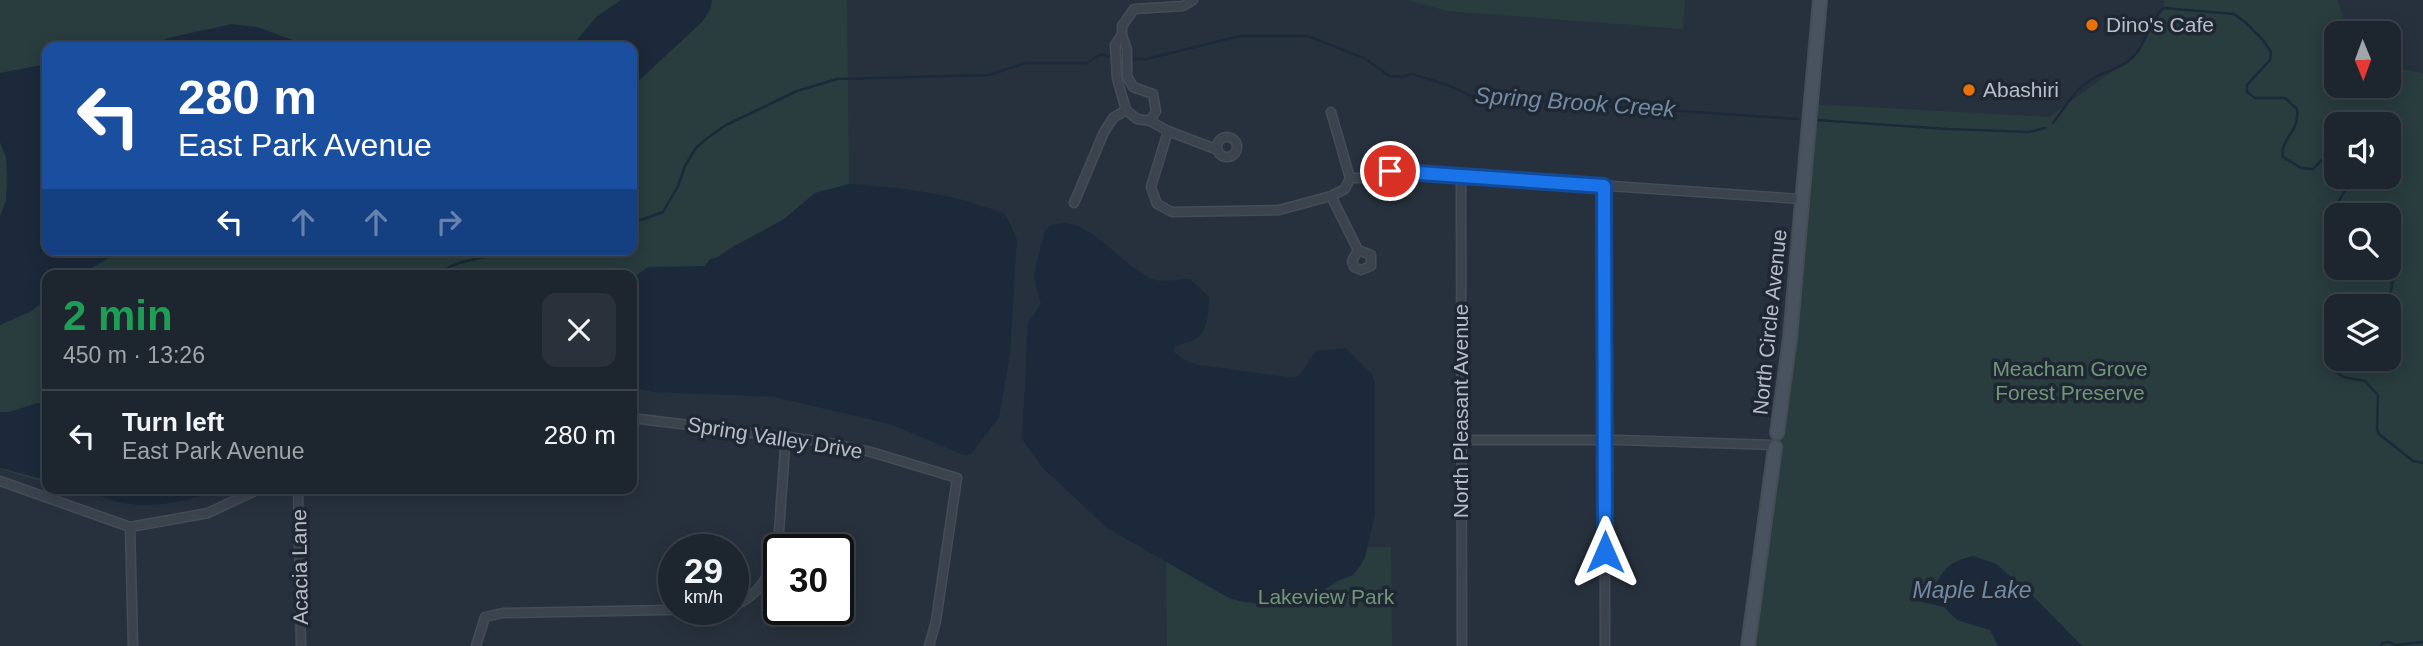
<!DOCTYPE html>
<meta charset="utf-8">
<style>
body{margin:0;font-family:Helvetica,sans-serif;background:#2a313a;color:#f1f3f6;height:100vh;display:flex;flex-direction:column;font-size:26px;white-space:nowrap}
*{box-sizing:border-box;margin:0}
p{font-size:23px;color:#a0a5aa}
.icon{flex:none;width:38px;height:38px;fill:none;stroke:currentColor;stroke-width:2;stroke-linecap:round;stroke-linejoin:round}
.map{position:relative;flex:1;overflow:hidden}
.details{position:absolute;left:42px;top:270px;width:595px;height:224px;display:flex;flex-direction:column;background:#1d252e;border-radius:14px;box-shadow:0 4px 18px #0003,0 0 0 2px #3b424a}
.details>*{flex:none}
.hud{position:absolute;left:42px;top:42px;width:595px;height:214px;border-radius:14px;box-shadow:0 4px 18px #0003,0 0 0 2px #3b424a;background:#1a4fa0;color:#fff;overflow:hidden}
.needle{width:46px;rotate:179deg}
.controls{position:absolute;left:2324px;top:21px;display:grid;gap:14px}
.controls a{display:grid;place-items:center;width:77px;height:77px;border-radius:14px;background:#1d252e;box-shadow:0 4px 18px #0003,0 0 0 2px #3b424a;font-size:35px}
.speed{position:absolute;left:658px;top:534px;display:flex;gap:14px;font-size:35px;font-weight:700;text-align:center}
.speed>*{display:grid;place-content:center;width:91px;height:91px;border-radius:50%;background:#1d252e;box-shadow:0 4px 18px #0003,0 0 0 2px #3b424a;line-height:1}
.speed small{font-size:18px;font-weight:400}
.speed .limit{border:4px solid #111;border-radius:10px;background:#fff;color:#111}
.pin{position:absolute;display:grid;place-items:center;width:60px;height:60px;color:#fff;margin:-30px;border:4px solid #fff;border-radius:50%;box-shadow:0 2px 7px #0007}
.me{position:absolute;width:77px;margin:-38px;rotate:0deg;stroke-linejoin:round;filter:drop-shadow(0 0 5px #0008)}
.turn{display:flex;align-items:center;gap:24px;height:147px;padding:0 21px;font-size:32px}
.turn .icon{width:91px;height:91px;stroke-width:2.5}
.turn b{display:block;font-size:49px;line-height:60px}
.lanes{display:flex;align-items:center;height:66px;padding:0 21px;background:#0003;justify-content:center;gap:35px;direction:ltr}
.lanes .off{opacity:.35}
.round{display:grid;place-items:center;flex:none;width:74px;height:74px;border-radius:14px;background:#2a313a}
.overview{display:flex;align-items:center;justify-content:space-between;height:119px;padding:0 21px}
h1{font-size:42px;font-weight:700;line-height:52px;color:#1e9e55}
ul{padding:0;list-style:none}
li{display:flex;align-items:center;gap:21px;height:91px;padding:0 21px;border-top:2px solid #3b424a}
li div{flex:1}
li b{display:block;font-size:26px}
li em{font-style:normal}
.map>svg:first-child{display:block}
.green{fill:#293d3e;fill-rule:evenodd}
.water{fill:#1b293a}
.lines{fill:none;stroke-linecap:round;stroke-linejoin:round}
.stream{stroke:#1b293a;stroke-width:2.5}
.street-casing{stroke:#444c56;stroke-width:11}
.secondary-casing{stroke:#444c56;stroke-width:16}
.street{stroke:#3b434d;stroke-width:8}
.secondary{stroke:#495360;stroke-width:12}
.route-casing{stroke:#114b97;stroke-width:18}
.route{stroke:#1a73e8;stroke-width:12}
.food-dot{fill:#e8710a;stroke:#1f2832;stroke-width:2.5}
.labels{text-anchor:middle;stroke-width:7;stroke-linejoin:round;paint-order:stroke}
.poi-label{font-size:21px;fill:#b7bec8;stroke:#1f2832;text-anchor:start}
.street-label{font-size:21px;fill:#b7bec8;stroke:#1f2832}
.park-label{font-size:21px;fill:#709777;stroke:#1f2832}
.water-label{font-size:23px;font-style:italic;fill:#738aa4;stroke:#1f2832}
</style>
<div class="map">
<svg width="2423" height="646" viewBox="0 0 2423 646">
<rect width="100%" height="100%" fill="#27313d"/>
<path class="green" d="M 0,0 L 847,0 L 849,184 L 772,232 L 632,302 L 632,275 L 47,275 L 47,483 L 0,469 ZM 47,47 L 632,47 L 632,250 L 47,250 Z
M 1408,0 L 1685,0 L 1683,29 L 1448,11 Z
M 2164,0 L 2337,0 L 2349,33 L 2336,33 L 2336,86 L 2389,86 L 2389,67 L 2423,73 L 2423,646 L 1748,646 L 1790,338 L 1810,104 L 2049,117 L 2132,57 L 2164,8 ZM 2336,124 L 2389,124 L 2389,177 L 2336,177 ZM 2336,215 L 2389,215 L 2389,268 L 2336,268 ZM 2336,306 L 2389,306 L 2389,359 L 2336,359 Z
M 1391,547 L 1392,646 L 1167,646 L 1166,551 Z"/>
<path class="water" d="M 621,0 L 712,0 L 710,10 L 702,22 L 632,87 L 632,47 L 568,47 L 578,39 L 596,17 Z
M 232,24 L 257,27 L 312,47 L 145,47 L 168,38 Z
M 47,64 L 47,250 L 137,250 L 109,258 L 78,275 L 47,275 L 47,299 L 30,312 L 0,325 L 0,216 L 6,201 L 7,176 L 6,157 L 0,142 L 0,73 Z
M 849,184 C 902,187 956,194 1005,214 L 1017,239 L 1010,354 L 999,417 L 971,454 L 964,455 L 890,424 L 774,397 L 653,392 L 632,387 L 632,278 L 648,267 L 705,266 L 710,259 L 716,258 L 729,249 L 784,219 L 815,193 Z
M 1065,223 C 1096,226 1123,266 1152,279 C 1163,283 1178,279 1190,279 L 1207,295 L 1209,298 C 1208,313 1209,331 1194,340 C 1186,344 1180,342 1174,349 L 1174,352 L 1184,360 L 1199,365 L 1294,378 C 1306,372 1308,360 1316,351 L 1346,348 L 1371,373 L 1375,382 L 1375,514 L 1365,557 L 1360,566 L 1353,575 L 1338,581 L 1313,597 L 1262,604 L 1244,602 L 1229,598 L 1107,528 L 1042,467 L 1022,439 L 1028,323 L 1041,304 L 1034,278 L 1036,265 L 1045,231 L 1051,225 Z
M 38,403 L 47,405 L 47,480 L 0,468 L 0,412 L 9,412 Z
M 77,488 L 223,488 C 190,501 149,511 114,501 C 101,497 89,492 77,488 Z
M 1974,556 L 1996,564 L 2030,593 L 2082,646 L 1998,646 L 1990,630 L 1957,620 L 1944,607 L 1917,601 L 1920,589 L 1937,582 C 1946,565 1955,560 1974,556 Z"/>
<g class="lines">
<path class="stream" d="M 1816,120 L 1947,129 L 2029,132 L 2045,128
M 2053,123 C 2064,109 2074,91 2089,81 C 2103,71 2118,71 2132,58 C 2148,43 2148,21 2164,8 L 2234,14 L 2245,22 L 2262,39 L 2271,52 L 2270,60 L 2247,85 L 2247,92 L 2255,98 L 2285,98 L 2297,109 C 2300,134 2280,137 2283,157 L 2301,168 L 2313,169 L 2336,146
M 632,220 L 641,220 L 663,212 L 678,186 L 685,166 L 696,148 L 706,139 L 726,125 L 797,91 L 837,79 L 989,75 L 1026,63 L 1087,63 L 1101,54 L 1122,59 L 1146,59 L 1240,36 L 1308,36 L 1366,59 L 1389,76 L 1403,77 L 1412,74 C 1428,79 1455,86 1468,95 L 1561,103 L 1798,119
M 2336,243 C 2312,221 2348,199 2350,177
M 437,275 C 458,257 486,260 510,250
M 2385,306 C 2390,294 2397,278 2389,266
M 2336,336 L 2328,341 L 2326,356 L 2330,367 L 2343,377 L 2365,381 L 2378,395 L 2377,429 L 2379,434 L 2413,461 L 2423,463
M 2381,646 L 2382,643 L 2388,642 L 2396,645 L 2423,642"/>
<defs>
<path id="street" d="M 1122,35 L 1115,45 L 1117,78 L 1126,110 L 1137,119 L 1150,121 L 1168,131 L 1218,150
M 1150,121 L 1156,111 L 1153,94 L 1133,87 L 1127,76 L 1127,50 L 1122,35 L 1122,26 L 1134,9 L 1183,6 L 1193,0
M 1168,131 L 1151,187 L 1157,204 L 1172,212 L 1279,210 L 1331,196 L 1358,250 L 1371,255 L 1371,266 L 1361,270 L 1354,267 L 1352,261 L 1358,250
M1217 147a10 10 0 1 1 20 0a10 10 0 1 1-20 0Z
M 1390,171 L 1801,199
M 1461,176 L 1462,646
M 1350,178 L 1361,178 L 1375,173
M 1604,186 L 1605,646
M 1331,196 L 1345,189 L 1350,178 L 1331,112
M 1074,203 L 1104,132 L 1113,118 L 1126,110
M 632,418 L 825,442 L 871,452 L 957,478 L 936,621 L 929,646
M 1461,440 L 1618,440 L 1775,445
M 0,481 L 130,527 L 208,513 L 261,488
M 298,488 L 301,646
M 130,527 L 133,646
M 733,606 C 777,589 779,541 781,502 C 783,480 784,458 786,435
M 476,646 L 485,617 L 503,613 L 719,609"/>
<path id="secondary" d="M 1777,433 L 1790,338 L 1820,0
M 1748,646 L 1775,447"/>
</defs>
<use href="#street" class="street-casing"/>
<use href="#secondary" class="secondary-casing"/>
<use href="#street" class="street"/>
<use href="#secondary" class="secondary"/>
</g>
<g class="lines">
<defs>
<path id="route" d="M 1390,171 L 1604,186 L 1605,552"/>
</defs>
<use href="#route" class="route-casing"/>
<use href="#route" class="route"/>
</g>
<g class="food-dot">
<circle cx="2092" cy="25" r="7"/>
<circle cx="1969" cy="90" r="7"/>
</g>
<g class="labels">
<g class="poi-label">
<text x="2106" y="32">Dino's Cafe</text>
<text x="1983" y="97">Abashiri</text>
</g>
<g class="street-label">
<text transform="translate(1770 322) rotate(-84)" y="7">North Circle Avenue</text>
<text transform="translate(1461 411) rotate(-90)" y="7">North Pleasant Avenue</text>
<text transform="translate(775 438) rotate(9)" y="7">Spring Valley Drive</text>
<text transform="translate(300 567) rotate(-91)" y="7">Acacia Lane</text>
</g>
<g class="park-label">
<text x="2070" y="376">Meacham Grove<tspan x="2070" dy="24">Forest Preserve</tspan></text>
<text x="1326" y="604">Lakeview Park</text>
</g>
<g class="water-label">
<text transform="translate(1575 102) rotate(4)" y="8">Spring Brook Creek</text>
<text x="1972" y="598">Maple Lake</text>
</g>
</g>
</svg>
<div class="controls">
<a><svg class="needle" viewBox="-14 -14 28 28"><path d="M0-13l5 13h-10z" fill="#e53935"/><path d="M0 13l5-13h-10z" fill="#a0a5aa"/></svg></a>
<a><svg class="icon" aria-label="sound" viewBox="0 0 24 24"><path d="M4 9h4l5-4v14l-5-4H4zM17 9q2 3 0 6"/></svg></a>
<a><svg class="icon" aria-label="search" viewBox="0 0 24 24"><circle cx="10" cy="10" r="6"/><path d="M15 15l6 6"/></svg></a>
<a><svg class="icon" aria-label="layers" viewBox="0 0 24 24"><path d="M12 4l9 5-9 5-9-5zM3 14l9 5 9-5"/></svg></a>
</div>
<div class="speed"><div>29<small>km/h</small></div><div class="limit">30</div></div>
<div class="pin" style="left:1390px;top:171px;background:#d93025"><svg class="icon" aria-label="arrive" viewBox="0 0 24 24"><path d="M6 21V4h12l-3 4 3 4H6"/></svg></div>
<svg class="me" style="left:1605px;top:552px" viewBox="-20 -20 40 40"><path d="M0-17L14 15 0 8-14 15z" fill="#1a73e8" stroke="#fff" stroke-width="4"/></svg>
<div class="hud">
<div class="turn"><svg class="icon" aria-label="left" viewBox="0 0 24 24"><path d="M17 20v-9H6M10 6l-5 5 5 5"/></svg><div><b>280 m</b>East Park Avenue</div></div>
<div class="lanes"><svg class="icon" aria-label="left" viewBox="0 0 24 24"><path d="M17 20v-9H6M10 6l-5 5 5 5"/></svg><svg class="icon off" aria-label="ahead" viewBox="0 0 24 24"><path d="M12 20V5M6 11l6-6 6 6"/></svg><svg class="icon off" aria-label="ahead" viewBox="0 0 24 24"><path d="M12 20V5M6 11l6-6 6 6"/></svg><svg class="icon off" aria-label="right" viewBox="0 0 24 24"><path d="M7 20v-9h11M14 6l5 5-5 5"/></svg></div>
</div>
<section class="details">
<div class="overview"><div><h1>2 min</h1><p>450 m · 13:26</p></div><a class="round"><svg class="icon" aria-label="close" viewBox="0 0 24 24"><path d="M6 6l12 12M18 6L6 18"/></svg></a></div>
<ul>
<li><svg class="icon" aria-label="left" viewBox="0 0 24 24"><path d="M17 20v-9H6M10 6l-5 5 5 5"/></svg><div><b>Turn left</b><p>East Park Avenue</p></div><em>280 m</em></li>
</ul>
</section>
</div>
